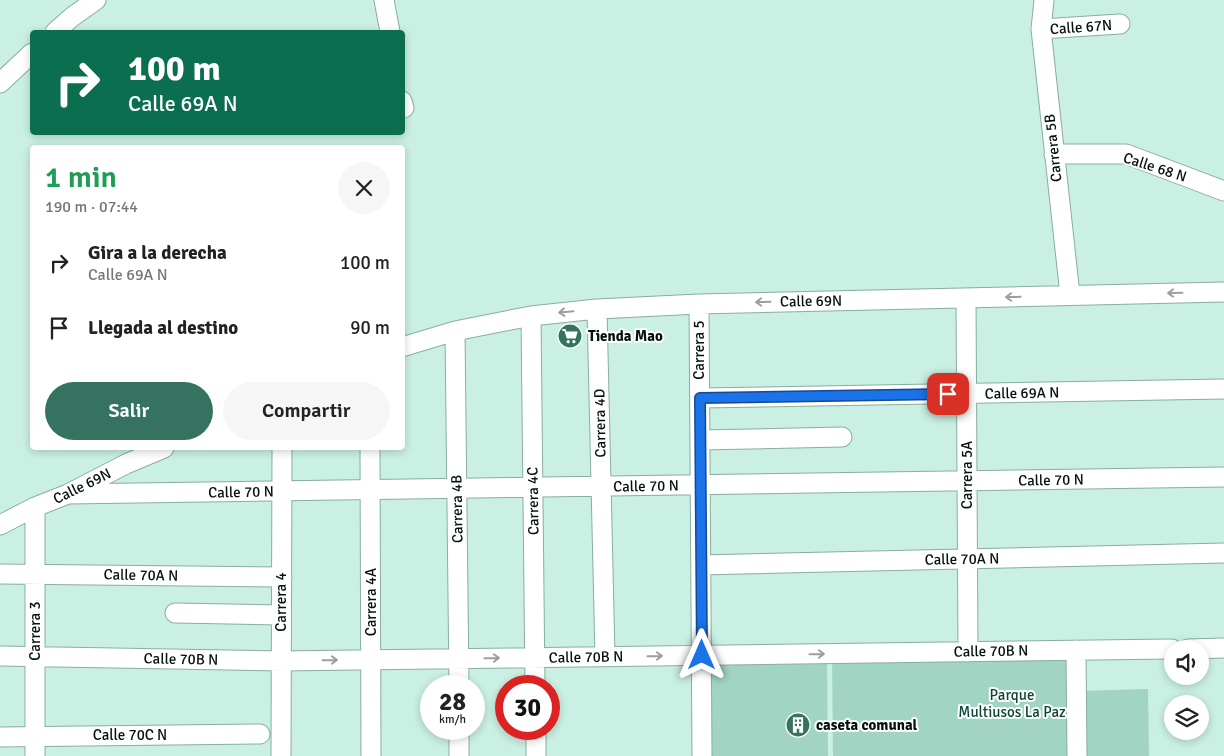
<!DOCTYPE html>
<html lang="es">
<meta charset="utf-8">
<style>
body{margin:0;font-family:Signika,sans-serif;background:#f6f6f6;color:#222;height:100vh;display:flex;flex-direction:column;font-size:19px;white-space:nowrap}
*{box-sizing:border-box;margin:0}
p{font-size:16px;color:#767676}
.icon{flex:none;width:28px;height:28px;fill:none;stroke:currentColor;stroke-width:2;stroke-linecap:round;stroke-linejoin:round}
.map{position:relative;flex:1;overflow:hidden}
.side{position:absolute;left:30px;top:145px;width:375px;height:305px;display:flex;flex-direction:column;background:#fff;border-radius:5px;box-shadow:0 2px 8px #0003}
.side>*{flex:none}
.hud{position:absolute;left:30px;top:30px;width:375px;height:105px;border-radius:5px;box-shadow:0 2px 8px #0003;background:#0b6e4f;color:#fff;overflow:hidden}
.tools{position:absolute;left:1164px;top:640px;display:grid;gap:10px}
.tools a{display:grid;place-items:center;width:45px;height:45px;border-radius:50%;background:#fff;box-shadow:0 2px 8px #0003;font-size:25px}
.speed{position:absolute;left:420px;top:675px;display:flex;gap:10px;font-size:25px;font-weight:700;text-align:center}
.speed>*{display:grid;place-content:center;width:65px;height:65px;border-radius:50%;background:#fff;box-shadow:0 2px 8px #0003;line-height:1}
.speed small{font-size:12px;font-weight:400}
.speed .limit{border:8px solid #d22;background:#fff;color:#111}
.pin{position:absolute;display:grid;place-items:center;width:42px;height:42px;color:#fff;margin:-21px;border-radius:10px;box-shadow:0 2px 8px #0006}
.me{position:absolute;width:55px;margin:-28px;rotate:0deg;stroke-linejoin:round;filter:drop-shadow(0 0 4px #0008)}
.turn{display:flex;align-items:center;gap:18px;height:105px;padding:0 15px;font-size:22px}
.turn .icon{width:65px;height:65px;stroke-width:2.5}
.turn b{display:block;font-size:35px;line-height:42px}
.round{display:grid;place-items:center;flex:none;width:52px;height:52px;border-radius:26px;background:#f6f6f6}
.headline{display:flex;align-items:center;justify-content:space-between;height:85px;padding:0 15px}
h1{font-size:30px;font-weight:600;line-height:38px;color:#1e9e55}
.primary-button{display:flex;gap:10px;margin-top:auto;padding:10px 15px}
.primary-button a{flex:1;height:58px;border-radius:30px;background:#357360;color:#fff;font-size:20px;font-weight:600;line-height:58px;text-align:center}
.primary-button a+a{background:#f6f6f6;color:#222}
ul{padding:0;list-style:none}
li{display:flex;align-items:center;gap:15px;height:65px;padding:0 15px}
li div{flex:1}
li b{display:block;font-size:19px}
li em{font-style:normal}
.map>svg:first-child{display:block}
.green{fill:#a1d4c2}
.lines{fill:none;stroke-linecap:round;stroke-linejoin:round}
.minor-casing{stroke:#89aea1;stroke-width:21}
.minor{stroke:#fff;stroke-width:19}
.oneway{stroke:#9ba09e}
.route-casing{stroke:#114b97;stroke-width:12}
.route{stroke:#1a73e8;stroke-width:9}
.labels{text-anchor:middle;stroke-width:4;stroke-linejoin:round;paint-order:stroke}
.street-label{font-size:15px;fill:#04110d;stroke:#fff}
.poi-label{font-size:15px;font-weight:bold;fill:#04110d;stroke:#fff;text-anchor:start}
.park-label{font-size:15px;fill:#094435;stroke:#fff}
</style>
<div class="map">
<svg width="1224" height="756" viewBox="0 0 1224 756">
<rect width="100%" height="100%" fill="#c9f0e2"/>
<path class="green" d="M 1076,650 L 1077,756 L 833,756 L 832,654 Z
M 827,664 L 828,756 L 707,756 L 707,665 Z
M 1148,689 L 1149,756 L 1083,756 L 1082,691 Z"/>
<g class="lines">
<defs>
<path id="minor" d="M 384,0 L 390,32
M 1044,0 L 1041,29 L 1070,295
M 1041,29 L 1120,24
M 55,32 L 72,17 L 96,0
M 0,83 L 32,53
M 402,101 L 404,108
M 1054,154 L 1126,154 L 1224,191
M 966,298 L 968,652
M 699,304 L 702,756
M 597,309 L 605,657
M 531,316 L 535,686
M 455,331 L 459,686
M 402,347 L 455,331 L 531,316 L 597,309 L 699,304 L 1224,292
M 700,398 L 1224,389
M 700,440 L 842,437
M 370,448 L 371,756
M 68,494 L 1224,477
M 0,525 L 35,507 L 68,494 L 126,464 L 164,448
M 701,565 L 1224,553
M 0,574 L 282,577
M 175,613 L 281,615
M 1188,649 L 1224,648
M 1076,650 L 1077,756
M 0,656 L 281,661 L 1172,649
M 459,729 L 459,756
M 536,729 L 536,756
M 0,737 L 260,734
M 35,756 L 35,507
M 281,756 L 282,448"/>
</defs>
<use href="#minor" class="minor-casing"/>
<use href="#minor" class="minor"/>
</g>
<defs><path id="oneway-shaft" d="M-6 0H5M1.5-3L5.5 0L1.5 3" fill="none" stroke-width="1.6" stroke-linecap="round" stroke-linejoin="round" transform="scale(1.25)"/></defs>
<g class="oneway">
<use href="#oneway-shaft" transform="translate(1175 293) rotate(179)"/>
<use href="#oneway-shaft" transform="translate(1013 297) rotate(179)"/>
<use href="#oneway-shaft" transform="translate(763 302) rotate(179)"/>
<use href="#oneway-shaft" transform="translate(566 312) rotate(175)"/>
<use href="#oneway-shaft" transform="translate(817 654) rotate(-1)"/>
<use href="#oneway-shaft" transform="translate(655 656) rotate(-1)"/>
<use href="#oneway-shaft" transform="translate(492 658) rotate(-1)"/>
<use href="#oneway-shaft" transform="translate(330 660) rotate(-1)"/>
</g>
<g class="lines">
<defs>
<path id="route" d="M 702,655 L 700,398 L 948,394"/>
</defs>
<use href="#route" class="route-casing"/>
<use href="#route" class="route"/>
</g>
<defs>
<symbol id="supermarket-disc" viewBox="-11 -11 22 22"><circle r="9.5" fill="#357360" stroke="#fff"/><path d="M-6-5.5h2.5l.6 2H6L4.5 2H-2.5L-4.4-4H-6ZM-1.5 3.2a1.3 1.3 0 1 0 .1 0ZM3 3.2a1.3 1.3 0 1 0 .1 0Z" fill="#fff"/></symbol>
<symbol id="building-disc" viewBox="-11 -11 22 22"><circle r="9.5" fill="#357360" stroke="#fff"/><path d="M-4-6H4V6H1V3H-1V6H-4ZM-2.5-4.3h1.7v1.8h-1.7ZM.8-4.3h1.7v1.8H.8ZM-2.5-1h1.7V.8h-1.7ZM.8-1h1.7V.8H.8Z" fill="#fff"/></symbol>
</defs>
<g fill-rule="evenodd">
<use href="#supermarket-disc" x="556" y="322" width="28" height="28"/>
<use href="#building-disc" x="784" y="711" width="28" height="28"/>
</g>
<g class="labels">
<g class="street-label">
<text transform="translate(1081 27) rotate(-4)" y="5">Calle 67N</text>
<text transform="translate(1053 148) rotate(-96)" y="5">Carrera 5B</text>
<text transform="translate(1155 167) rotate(18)" y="5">Calle 68 N</text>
<text transform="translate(811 301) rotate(-1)" y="5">Calle 69N</text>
<text transform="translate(699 350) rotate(-90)" y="5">Carrera 5</text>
<text transform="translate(1022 393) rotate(-1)" y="5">Calle 69A N</text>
<text transform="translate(600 423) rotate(-91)" y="5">Carrera 4D</text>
<text transform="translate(967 475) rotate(-90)" y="5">Carrera 5A</text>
<text transform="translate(1051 480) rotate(-1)" y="5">Calle 70 N</text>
<text transform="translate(82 486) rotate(-26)" y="5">Calle 69N</text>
<text transform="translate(646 486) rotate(-1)" y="5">Calle 70 N</text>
<text transform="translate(241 492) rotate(-1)" y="5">Calle 70 N</text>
<text transform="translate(533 501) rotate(-91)" y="5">Carrera 4C</text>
<text transform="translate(457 509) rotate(-91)" y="5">Carrera 4B</text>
<text transform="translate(962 559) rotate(-1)" y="5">Calle 70A N</text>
<text transform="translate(141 575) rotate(1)" y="5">Calle 70A N</text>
<text transform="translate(281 602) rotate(-90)" y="5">Carrera 4</text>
<text transform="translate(371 602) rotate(-90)" y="5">Carrera 4A</text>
<text transform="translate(35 631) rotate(-90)" y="5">Carrera 3</text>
<text transform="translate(991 651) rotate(-1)" y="5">Calle 70B N</text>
<text transform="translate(586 657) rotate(-1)" y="5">Calle 70B N</text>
<text transform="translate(181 659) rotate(1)" y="5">Calle 70B N</text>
<text x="130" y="740">Calle 70C N</text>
</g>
<g class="poi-label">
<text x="588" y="341">Tienda Mao</text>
<text x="816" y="730">caseta comunal</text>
</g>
<g class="park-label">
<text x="1012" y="700">Parque<tspan x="1012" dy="17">Multiusos La Paz</tspan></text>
</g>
</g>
</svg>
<div class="tools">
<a><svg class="icon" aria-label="sound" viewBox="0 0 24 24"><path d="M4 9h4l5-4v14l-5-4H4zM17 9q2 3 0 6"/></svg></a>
<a><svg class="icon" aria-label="layers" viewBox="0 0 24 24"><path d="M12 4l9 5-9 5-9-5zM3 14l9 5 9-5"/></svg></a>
</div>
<div class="speed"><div>28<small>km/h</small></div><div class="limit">30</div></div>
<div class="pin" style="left:948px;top:394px;background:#d93025"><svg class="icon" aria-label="arrive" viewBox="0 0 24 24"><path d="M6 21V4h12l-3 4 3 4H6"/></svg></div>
<svg class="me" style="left:702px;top:655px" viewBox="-20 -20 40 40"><path d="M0-17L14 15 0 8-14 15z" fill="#1a73e8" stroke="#fff" stroke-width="4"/></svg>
<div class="hud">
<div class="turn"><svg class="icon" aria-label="right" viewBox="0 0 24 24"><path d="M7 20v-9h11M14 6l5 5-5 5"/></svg><div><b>100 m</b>Calle 69A N</div></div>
</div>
<section class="side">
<div class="headline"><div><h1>1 min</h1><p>190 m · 07:44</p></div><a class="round"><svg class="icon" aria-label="close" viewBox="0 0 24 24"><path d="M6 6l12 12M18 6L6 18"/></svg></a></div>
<ul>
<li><svg class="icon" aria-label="right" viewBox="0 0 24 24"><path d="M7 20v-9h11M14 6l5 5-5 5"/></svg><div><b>Gira a la derecha</b><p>Calle 69A N</p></div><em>100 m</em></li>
<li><svg class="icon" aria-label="arrive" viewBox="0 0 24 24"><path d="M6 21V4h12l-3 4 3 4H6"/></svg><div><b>Llegada al destino</b></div><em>90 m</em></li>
</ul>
<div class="primary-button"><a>Salir</a><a>Compartir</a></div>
</section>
</div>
